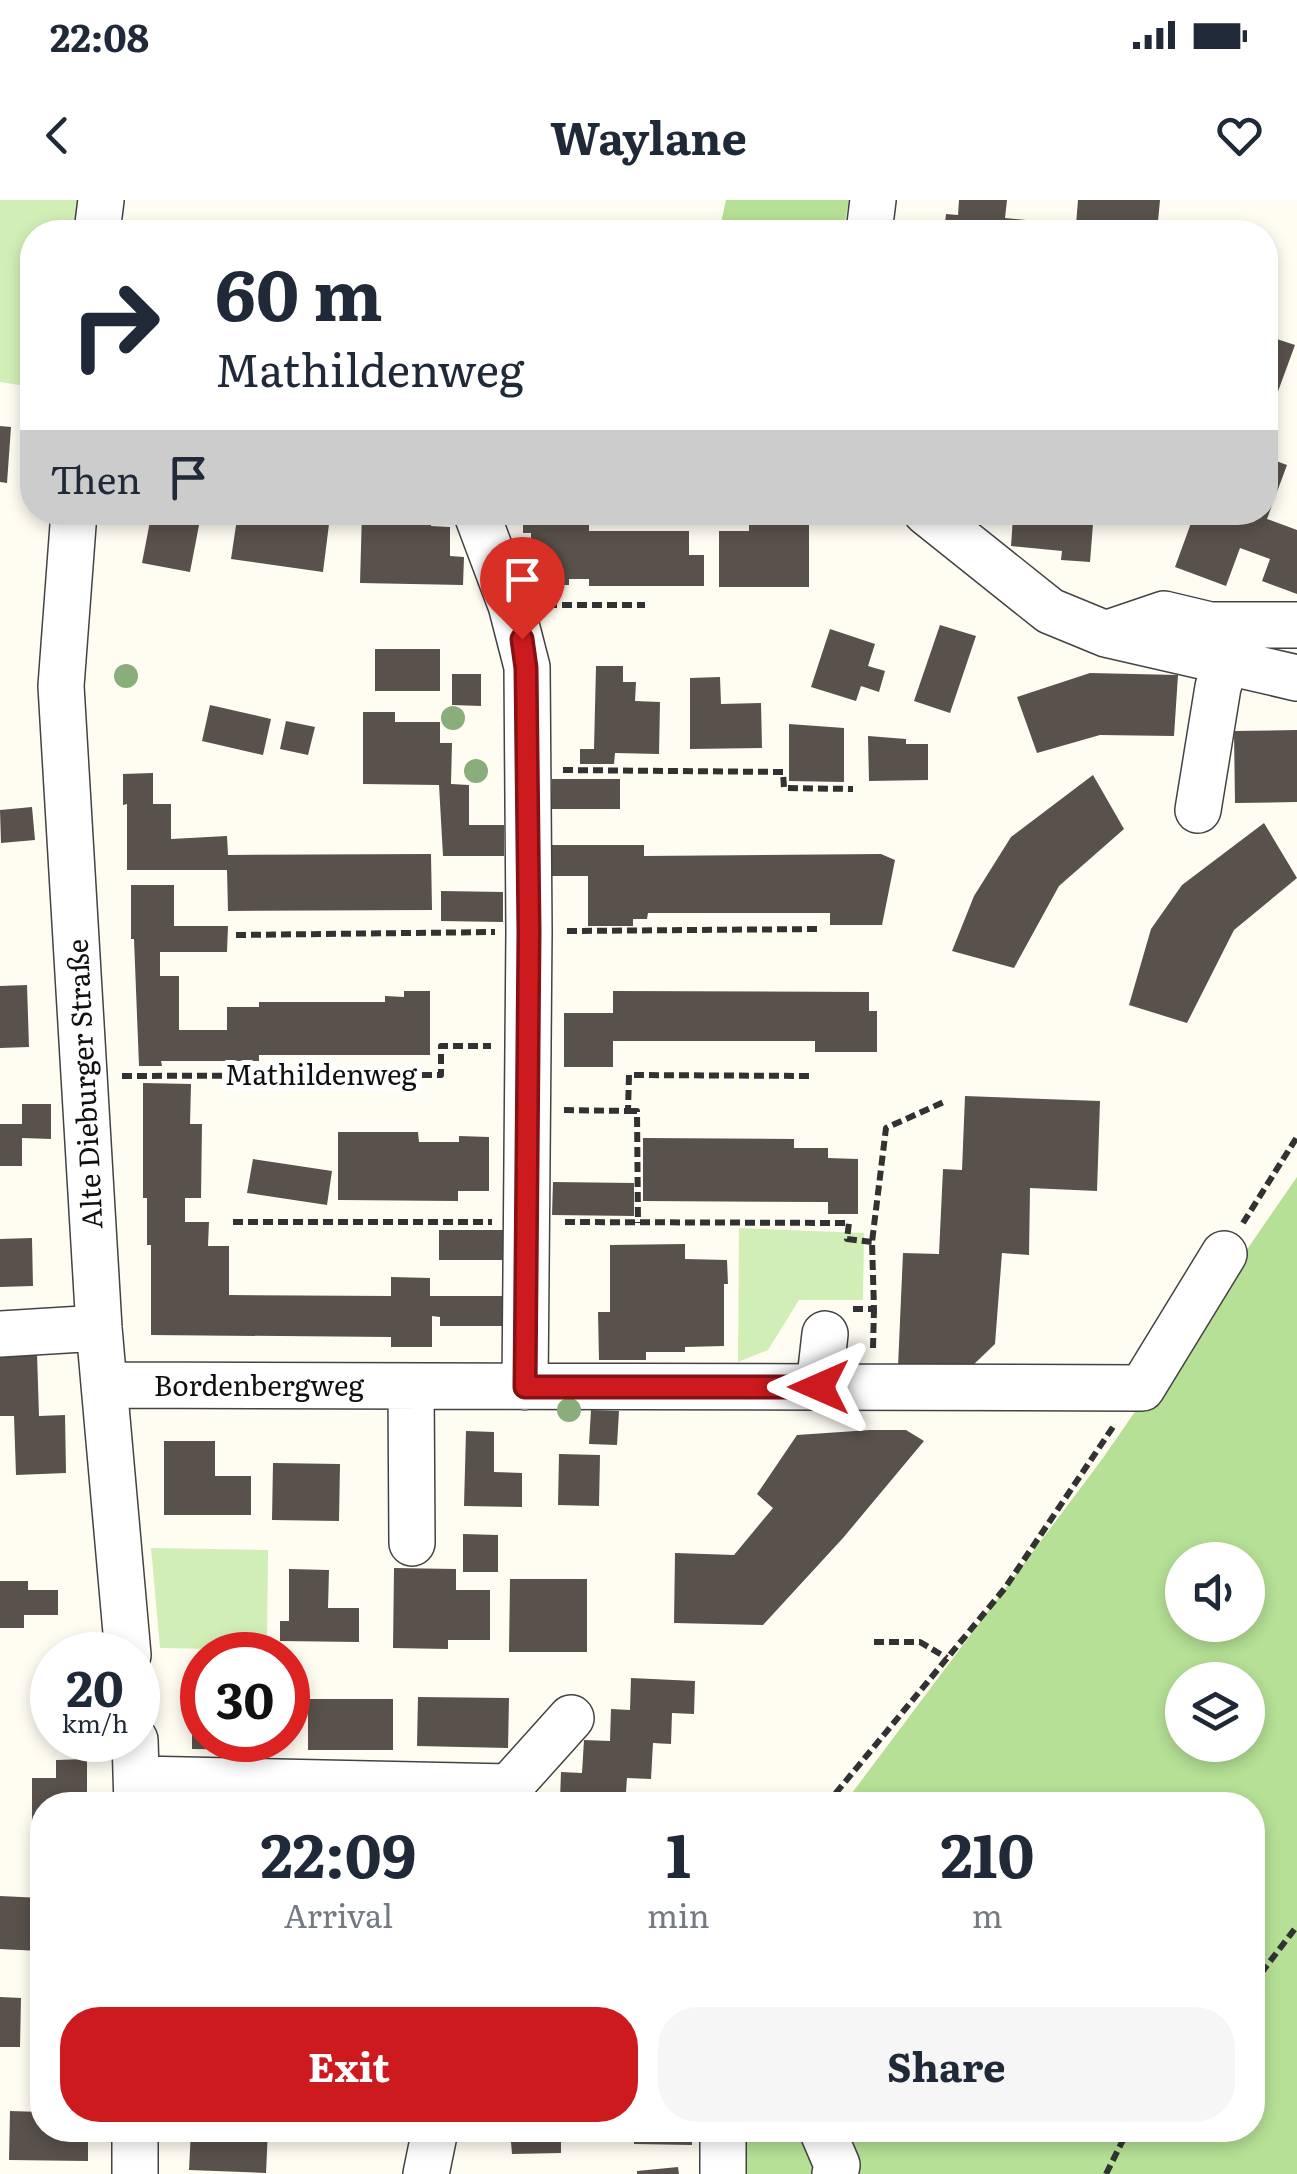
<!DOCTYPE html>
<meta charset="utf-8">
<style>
body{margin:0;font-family:Literata,serif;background:#f6f6f7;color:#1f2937;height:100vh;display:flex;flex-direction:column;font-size:38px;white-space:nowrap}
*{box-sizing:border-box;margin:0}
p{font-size:32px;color:#747a83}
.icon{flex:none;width:55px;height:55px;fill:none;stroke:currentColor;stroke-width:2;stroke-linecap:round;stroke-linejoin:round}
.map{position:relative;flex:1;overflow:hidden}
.side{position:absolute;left:30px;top:1592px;width:1235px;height:350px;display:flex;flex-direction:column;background:#fff;border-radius:40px;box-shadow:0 5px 15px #0003}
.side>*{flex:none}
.hud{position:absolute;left:20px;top:20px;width:1258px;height:305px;border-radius:40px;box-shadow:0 5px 15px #0003;background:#fff;color:#1f2937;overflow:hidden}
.buttons{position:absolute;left:1165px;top:1342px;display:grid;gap:20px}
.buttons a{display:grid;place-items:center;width:100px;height:100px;border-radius:50%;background:#fff;box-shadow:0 5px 15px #0003;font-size:50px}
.speed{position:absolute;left:30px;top:1432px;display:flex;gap:20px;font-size:50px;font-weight:700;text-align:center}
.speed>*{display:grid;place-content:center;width:130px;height:130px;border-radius:50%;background:#fff;box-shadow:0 5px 15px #0003;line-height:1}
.speed small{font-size:25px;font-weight:400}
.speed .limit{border:15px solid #d22;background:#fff;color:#111}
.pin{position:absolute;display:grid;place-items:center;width:85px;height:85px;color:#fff;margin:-102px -42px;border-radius:50% 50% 50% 0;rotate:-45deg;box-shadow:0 0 10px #0007}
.pin .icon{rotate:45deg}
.me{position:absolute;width:110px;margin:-55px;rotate:270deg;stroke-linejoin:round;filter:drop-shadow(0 0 8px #0008)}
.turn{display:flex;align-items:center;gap:35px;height:210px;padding:0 30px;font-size:45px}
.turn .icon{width:130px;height:130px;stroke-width:2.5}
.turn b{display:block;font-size:70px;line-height:85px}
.then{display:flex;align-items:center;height:95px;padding:0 30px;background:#0003;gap:20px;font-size:38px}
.eta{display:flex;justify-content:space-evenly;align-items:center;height:170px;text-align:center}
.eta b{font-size:60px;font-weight:700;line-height:70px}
.primary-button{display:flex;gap:20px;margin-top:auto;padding:20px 30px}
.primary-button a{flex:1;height:115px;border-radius:40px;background:#cd1a1e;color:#fff;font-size:40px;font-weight:700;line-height:115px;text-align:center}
.primary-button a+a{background:#f6f6f7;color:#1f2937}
.status{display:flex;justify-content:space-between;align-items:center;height:70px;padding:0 50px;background:#fff;direction:ltr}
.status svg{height:28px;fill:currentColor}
header{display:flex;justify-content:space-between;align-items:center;height:130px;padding:0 30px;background:#fff;font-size:45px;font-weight:700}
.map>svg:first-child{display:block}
.green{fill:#d2eeb7}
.forest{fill:#b5e095;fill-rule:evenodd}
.building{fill:#59514b}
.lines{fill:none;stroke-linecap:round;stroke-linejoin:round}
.minor-casing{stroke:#434343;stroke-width:48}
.path{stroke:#323232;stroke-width:6;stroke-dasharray:10 5;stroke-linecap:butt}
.minor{stroke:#fff;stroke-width:45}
.tree{fill:#89ae7b}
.route-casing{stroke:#851114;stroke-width:25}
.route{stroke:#cd1a1e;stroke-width:18}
.labels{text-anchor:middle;stroke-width:10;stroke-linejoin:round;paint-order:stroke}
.street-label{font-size:28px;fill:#101010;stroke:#fff}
</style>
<div class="status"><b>22:08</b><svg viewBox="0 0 49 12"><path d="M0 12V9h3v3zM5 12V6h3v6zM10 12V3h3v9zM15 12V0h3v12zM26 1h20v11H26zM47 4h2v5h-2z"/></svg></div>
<header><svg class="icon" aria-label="back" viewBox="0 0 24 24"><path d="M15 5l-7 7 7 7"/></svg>Waylane<svg class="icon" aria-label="heart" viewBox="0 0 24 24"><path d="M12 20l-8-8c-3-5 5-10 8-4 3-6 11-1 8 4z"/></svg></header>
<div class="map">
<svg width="1297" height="1974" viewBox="0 0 1297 1974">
<rect width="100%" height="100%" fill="#fffdf2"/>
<path class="green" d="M 0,0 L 101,0 L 97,32 L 32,32 L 32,187 L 0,182 Z
M 739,1028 L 864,1033 L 863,1100 L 799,1100 L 768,1150 L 738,1162 Z
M 151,1348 L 268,1350 L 267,1450 L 160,1448 Z"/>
<path class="forest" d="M 726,0 L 849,0 L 843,32 L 719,32 Z
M 1297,977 L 1297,1974 L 742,1974 L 742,1930 L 1252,1930 L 1252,1605 L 843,1605 L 1103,1258 ZM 1182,1360 L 1248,1360 L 1248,1425 L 1182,1425 ZM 1182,1480 L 1248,1480 L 1248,1545 L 1182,1545 Z"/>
<path class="building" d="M 959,0 L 1007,0 L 1005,18 L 1076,25 L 1078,0 L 1160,0 L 1157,32 L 944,32 L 946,14 L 958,15 Z
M 1265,135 L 1295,145 L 1265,227 Z
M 0,226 L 11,227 L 7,283 L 0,282 Z
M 1265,257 L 1287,265 L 1267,319 L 1297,330 L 1297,394 L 1262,381 L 1270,359 L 1240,348 L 1226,386 L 1175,367 L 1195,312 L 1207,312 L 1229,320 L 1232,312 L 1265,312 Z
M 238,312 L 304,312 L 330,316 L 323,372 L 231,359 Z
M 362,312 L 432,312 L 431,326 L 450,327 L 450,356 L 464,357 L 463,385 L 360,383 Z
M 523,312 L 576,312 L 576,321 L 589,322 L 589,331 L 689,331 L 689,355 L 704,355 L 704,386 L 589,386 L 589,379 L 569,379 L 569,385 L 546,385 L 541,348 L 531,348 L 531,333 L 523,333 Z
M 996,312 L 1113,312 L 1112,325 L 1093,324 L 1090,362 L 1061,360 L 1062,351 L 1011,346 L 1013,317 L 996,315 Z
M 151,316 L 199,325 L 190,372 L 142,363 Z
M 749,320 L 809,320 L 809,387 L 719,387 L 719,331 L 749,331 Z
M 940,425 L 976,436 L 950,513 L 914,501 Z
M 830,429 L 875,444 L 868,466 L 885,471 L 879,492 L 861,486 L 856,501 L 811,487 Z
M 375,449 L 440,449 L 440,491 L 375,491 Z
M 596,466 L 623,466 L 623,482 L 636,482 L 635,501 L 660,502 L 659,554 L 615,553 L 614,564 L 580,564 L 580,549 L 594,549 Z
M 1090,473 L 1178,475 L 1174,536 L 1100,535 L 1037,553 L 1017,497 Z
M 452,474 L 481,474 L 481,506 L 452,505 Z
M 720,477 L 721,504 L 761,503 L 762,548 L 690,549 L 690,478 Z
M 210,505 L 271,519 L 263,555 L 202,541 Z
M 363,512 L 395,512 L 395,522 L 440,522 L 440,543 L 452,543 L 451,584 L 469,585 L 469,625 L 504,625 L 504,656 L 443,656 L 439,585 L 363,584 Z
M 286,521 L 315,527 L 308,555 L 280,549 Z
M 789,524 L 844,528 L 844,582 L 789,581 Z
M 1297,530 L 1297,602 L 1235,603 L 1234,531 Z
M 868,536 L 906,539 L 906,544 L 928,544 L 928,580 L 869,581 Z
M 153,573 L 153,604 L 171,604 L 171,639 L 227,636 L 228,655 L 431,654 L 432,710 L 228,711 L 227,670 L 127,670 L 127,604 L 123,605 L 123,574 Z
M 1093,575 L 1124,629 L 1059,686 L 1014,768 L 952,751 L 974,696 L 1011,637 Z
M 552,579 L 620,579 L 620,609 L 552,609 Z
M 32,607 L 35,640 L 1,643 L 0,610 Z
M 1264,623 L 1297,678 L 1234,730 L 1187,823 L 1129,805 L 1151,729 L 1182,685 Z
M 552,645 L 644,645 L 644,656 L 881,654 L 895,660 L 882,725 L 830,725 L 830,713 L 648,713 L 647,719 L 633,719 L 633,726 L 588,726 L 588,676 L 552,676 Z
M 131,685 L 174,685 L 174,726 L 228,726 L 227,752 L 160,752 L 160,776 L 179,776 L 179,830 L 227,830 L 227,807 L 259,807 L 259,802 L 385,802 L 385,796 L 404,797 L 404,791 L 430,791 L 430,855 L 259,855 L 259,861 L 161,861 L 162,866 L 139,866 L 134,739 L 131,739 Z
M 441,691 L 503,692 L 503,722 L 441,721 Z
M 27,785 L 29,847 L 0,848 L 0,786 Z
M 613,791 L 869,792 L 869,811 L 877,811 L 877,852 L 815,852 L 815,841 L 613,841 L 613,867 L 564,867 L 564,813 L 613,813 Z
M 143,883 L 191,884 L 190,924 L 202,924 L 201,998 L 185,998 L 185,1022 L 209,1022 L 208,1046 L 229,1046 L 229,1095 L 391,1096 L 391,1077 L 430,1078 L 430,1096 L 508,1096 L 507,1126 L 440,1126 L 440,1117 L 432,1116 L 432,1147 L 391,1147 L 391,1137 L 151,1135 L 151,1045 L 147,1045 L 147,998 L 143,998 Z
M 965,896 L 1100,901 L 1097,991 L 1030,988 L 1029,1055 L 1002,1053 L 995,1144 L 971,1167 L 898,1167 L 903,1053 L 939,1054 L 943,969 L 962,970 Z
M 22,904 L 51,904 L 51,939 L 22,938 L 22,966 L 0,966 L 0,924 L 22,924 Z
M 338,932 L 418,932 L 419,942 L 459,942 L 459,936 L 489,937 L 489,991 L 458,991 L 458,1001 L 338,1000 Z
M 643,938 L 794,939 L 794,948 L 828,948 L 828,958 L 858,959 L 858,1014 L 828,1014 L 828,1002 L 643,1001 Z
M 253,959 L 332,971 L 327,1005 L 247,993 Z
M 553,982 L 634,983 L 634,1016 L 552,1015 Z
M 439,1030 L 507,1030 L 507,1060 L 439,1060 Z
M 32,1038 L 33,1086 L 0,1087 L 0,1039 Z
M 685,1044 L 685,1059 L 727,1060 L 728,1084 L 724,1084 L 724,1146 L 685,1147 L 685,1152 L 646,1152 L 646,1160 L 599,1160 L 598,1112 L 610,1112 L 610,1045 Z
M 0,1153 L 37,1153 L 39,1216 L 65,1215 L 66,1273 L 16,1275 L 14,1216 L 0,1216 Z
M 591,1210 L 619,1211 L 617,1245 L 589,1244 Z
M 870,1230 L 906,1230 L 924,1241 L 843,1338 L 763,1425 L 674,1423 L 675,1353 L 734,1355 L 773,1308 L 757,1294 L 797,1235 Z
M 466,1231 L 494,1232 L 494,1272 L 522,1273 L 522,1307 L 464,1306 Z
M 164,1241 L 215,1241 L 215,1276 L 251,1276 L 251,1315 L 164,1315 Z
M 559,1254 L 600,1255 L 599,1306 L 558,1305 Z
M 273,1263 L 340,1264 L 339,1321 L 272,1320 Z
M 463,1334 L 498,1335 L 498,1372 L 463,1372 Z
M 394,1368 L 456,1369 L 456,1390 L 490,1390 L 490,1440 L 448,1440 L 448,1449 L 393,1448 Z
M 289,1369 L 329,1370 L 328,1408 L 359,1408 L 359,1442 L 280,1441 L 280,1421 L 289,1421 Z
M 510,1379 L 587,1379 L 587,1452 L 509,1452 Z
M 0,1381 L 28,1381 L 28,1390 L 58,1390 L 58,1415 L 24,1415 L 24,1428 L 0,1428 Z
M 631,1478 L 695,1481 L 694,1514 L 672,1513 L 671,1544 L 653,1543 L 651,1579 L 627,1578 L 625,1605 L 542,1605 L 543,1600 L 560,1600 L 561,1572 L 582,1573 L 584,1540 L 610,1541 L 611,1509 L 630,1510 Z
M 418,1497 L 509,1498 L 508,1548 L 417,1546 Z
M 192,1498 L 202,1498 L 202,1540 L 277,1540 L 277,1550 L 192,1549 Z
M 308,1499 L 393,1499 L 393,1550 L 308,1550 Z
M 54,1540 L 85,1540 L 85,1547 L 54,1547 Z
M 87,1559 L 87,1605 L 42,1605 L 42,1645 L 32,1645 L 32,1578 L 56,1578 L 56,1560 Z
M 0,1696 L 42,1698 L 40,1751 L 0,1749 Z
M 0,1797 L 21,1798 L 20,1847 L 0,1847 Z
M 10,1911 L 42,1912 L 42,1930 L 73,1930 L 73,1934 L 88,1934 L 88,1961 L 9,1960 Z
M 191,1930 L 268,1930 L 266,1973 L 189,1970 Z
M 491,1930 L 561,1930 L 561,1953 L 512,1954 L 511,1942 L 491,1942 Z
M 634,1930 L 692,1930 L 692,1945 L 634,1944 Z
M 678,1967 L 679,1974 L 637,1974 L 637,1971 Z"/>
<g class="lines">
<defs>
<path id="minor" d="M 97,32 L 101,0
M 869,32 L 873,0
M 74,312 L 61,486 L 99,1128 L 128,1455
M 476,312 L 511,405 L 527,467 L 529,731 L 525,1187
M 926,312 L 1050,411 L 1106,434 L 1297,478
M 1108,433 L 1164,414 L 1210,425 L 1297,425
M 1198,610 L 1218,487 L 1227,460
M 0,1134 L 99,1128
M 106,1185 L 819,1187 L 825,1134
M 411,1186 L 412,1343
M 819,1187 L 1142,1188 L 1224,1054
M 135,1540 L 137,1605
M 138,1579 L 509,1587 L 571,1518
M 723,1930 L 723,1974
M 822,1930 L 837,1965 L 835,1974
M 135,1974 L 135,1930
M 426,1974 L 435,1930"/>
</defs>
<use href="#minor" class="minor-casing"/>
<path class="path" d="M 547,405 L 645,405
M 563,570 L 783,572 L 784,588 L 853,589
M 567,731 L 821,729
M 236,735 L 495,732
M 122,876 L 441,875 L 441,846 L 491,846
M 564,910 L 628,911 L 629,875 L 810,876
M 628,911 L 637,911 L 638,1023
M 233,1022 L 492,1022
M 565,1022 L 849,1023 L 847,1039 L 872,1042
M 1243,1023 L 1297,937
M 853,1109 L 874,1109 L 872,1042 L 886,928 L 946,901
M 873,1148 L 874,1109
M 874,1442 L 920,1442 L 947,1458
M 826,1605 L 1005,1388 L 1115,1224
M 1252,1785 L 1297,1726
M 1106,1974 L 1128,1930"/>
<use href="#minor" class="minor"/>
</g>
<g class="tree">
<circle cx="126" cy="476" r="12"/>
<circle cx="453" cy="518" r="12"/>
<circle cx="476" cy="571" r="12"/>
<circle cx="569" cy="1210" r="12"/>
</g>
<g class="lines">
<defs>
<path id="route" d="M 522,439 L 526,468 L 529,732 L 525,1187 L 819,1187"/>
</defs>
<use href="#route" class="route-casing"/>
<use href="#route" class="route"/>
</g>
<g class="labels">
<g class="street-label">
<text x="321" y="885">Mathildenweg</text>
<text transform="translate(85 884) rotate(-93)" y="10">Alte Dieburger Straße</text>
<text x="259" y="1196">Bordenbergweg</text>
</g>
</g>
</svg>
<div class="buttons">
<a><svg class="icon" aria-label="sound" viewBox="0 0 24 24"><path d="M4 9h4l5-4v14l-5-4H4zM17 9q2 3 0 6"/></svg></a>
<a><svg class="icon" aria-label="layers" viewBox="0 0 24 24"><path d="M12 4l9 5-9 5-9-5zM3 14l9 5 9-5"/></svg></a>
</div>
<div class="speed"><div>20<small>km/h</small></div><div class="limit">30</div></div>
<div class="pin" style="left:522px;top:439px;background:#d93025"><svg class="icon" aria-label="arrive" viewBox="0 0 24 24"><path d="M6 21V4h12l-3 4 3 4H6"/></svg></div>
<svg class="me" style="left:819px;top:1187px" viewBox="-20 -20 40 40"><path d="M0-17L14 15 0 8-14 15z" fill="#cd1a1e" stroke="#fff" stroke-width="4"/></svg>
<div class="hud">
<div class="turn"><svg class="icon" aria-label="right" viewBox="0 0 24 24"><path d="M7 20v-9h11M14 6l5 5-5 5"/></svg><div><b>60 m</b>Mathildenweg</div></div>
<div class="then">Then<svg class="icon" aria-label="arrive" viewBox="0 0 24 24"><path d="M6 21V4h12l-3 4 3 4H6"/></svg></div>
</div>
<section class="side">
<div class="eta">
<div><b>22:09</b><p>Arrival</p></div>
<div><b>1</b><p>min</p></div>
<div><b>210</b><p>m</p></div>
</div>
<div class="primary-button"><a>Exit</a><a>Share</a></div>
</section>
</div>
